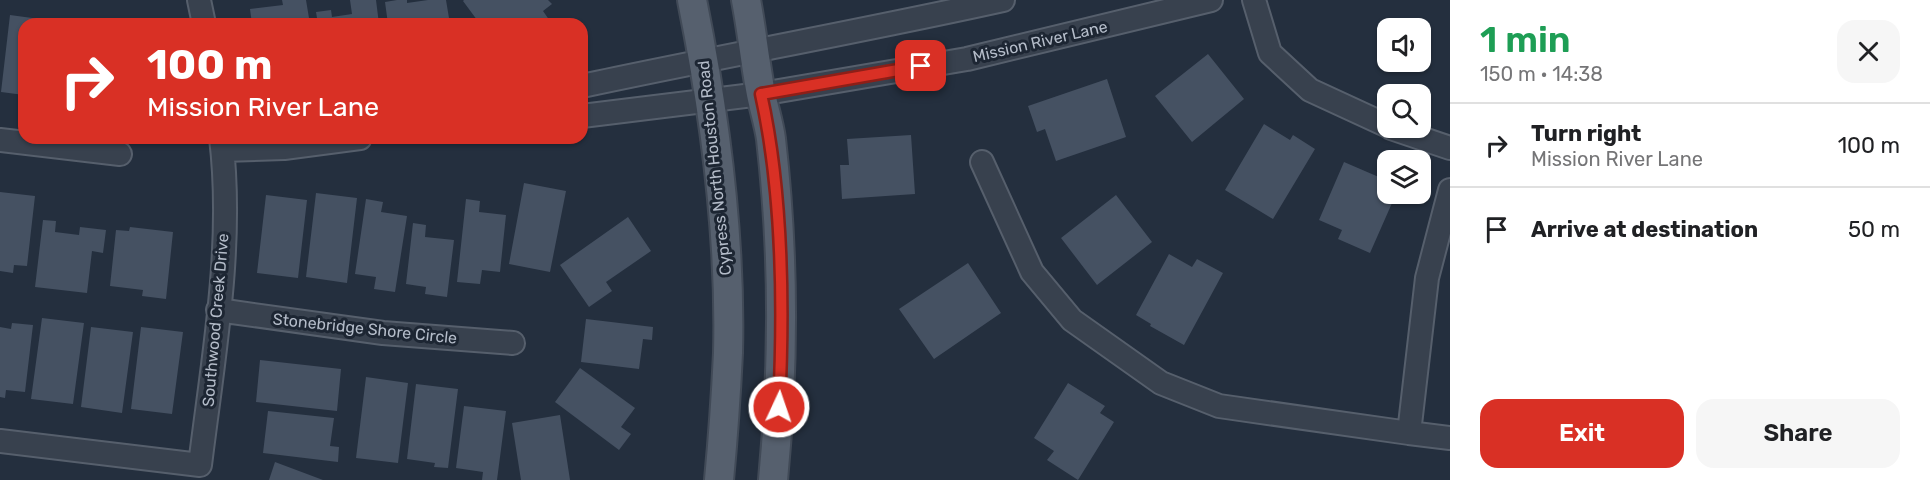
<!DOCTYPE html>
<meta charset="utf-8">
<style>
body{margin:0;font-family:Rubik,sans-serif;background:#f6f6f6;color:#202124;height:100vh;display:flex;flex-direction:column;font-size:22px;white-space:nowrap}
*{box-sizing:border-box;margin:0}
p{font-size:20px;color:#757577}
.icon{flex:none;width:33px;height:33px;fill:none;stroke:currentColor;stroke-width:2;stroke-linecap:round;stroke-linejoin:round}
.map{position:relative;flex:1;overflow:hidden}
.drawer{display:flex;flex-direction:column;background:#fff;width:480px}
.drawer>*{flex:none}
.hud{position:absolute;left:18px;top:18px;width:570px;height:126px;border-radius:18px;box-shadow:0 2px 4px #0004;background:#d93025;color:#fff;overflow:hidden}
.fabs{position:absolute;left:1377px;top:18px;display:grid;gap:12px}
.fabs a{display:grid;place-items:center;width:54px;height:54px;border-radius:12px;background:#fff;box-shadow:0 2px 4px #0004;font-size:30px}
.pin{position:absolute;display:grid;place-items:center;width:51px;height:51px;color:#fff;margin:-26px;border-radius:12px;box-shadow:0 3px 9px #0006}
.me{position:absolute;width:66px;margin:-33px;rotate:3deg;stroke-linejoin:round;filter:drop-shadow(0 0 4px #0008)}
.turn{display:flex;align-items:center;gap:21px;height:126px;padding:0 30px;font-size:27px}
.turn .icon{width:78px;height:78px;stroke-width:2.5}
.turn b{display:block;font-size:42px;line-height:51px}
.round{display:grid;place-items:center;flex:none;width:63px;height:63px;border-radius:18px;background:#f6f6f6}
.head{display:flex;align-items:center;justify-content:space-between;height:102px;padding:0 30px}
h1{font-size:36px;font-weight:600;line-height:45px;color:#1e9e55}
.button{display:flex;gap:12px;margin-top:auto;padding:12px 30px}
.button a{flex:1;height:69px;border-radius:18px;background:#d93025;color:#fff;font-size:24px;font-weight:600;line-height:69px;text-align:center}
.button a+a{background:#f6f6f6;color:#202124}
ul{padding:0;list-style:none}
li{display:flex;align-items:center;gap:18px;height:84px;padding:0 30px;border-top:2px solid #e0e0e0}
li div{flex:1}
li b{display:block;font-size:22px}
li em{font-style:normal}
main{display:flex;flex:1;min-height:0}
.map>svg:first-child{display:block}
.building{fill:#455162}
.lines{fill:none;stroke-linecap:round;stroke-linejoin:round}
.minor-casing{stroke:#565f6c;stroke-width:26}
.major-casing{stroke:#414a57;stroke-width:32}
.minor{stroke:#38414e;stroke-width:22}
.major{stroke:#56606e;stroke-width:28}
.route-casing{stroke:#8d1f18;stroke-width:15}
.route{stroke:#d93025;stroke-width:10}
.labels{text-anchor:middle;stroke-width:6;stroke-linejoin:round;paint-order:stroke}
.street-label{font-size:16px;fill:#b4bcc9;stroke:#1d2633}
</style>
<main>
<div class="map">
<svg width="1450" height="480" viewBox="0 0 1450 480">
<rect width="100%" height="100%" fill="#242f3e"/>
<path class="building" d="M 282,0 L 306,0 L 310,24 L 252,24 L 250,9 L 283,5 Z
M 350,0 L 376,0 L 379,24 L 318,24 L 316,12 L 331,10 L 332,17 L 352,14 Z
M 397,0 L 407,0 L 407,3 L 428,0 L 446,0 L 450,24 L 388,24 L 385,2 Z
M 464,0 L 548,0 L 552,4 L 543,11 L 552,24 L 480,24 L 463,1 Z
M 10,15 L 69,23 L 69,24 L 24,24 L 24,95 L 1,92 Z
M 1208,54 L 1244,99 L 1192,142 L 1155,96 Z
M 1107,79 L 1126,137 L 1056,161 L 1045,129 L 1037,132 L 1028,106 Z
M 1264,124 L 1290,140 L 1293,135 L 1315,149 L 1273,219 L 1225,190 Z
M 911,135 L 915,194 L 842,199 L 840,165 L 849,165 L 847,139 Z
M 1344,162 L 1388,181 L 1388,194 L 1396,194 L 1370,253 L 1338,239 L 1342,230 L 1319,220 Z
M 524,183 L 566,191 L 550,272 L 509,264 Z
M 0,192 L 35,196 L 27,266 L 14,265 L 13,273 L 0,271 Z
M 316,193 L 357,198 L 347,283 L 306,277 Z
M 266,195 L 307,200 L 298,278 L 257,273 Z
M 1116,195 L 1152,242 L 1097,285 L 1061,238 Z
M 366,199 L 383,202 L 381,212 L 407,216 L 395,292 L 374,289 L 376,277 L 355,274 Z
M 466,199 L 480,201 L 479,212 L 506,215 L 500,272 L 482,270 L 480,284 L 457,282 Z
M 628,217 L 651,251 L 606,282 L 612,291 L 589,307 L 560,265 Z
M 43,220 L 56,221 L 55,232 L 79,235 L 80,227 L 106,230 L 103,253 L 92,251 L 87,293 L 35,287 Z
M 413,223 L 426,225 L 425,237 L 454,240 L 447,297 L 425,294 L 426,287 L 406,284 Z
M 130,227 L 173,232 L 166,299 L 142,296 L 143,290 L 110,286 L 116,230 L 129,231 Z
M 1169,254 L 1192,267 L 1197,259 L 1223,273 L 1184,345 L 1150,326 L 1151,324 L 1136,315 Z
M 968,263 L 1001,313 L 934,359 L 899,309 Z
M 42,318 L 84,323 L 73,404 L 31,399 Z
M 586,319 L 653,327 L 652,340 L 643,339 L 639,369 L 581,362 Z
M 12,323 L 33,325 L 25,392 L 6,390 L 5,398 L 0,397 L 0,327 L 11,329 Z
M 91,327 L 133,332 L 122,413 L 81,407 Z
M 141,327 L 183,332 L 172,414 L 131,409 Z
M 260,360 L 341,369 L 337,411 L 256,402 Z
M 580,368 L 635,408 L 621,427 L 631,434 L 619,450 L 555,402 Z
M 366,377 L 408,383 L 398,463 L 356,458 Z
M 1068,383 L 1105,406 L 1100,413 L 1114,422 L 1078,480 L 1047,460 L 1054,451 L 1034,438 Z
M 416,384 L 458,389 L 448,468 L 434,467 L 435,463 L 407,459 Z
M 464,406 L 506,411 L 497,480 L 482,480 L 483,472 L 456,468 Z
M 268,411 L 334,418 L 330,446 L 339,447 L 338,462 L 263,453 Z
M 560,415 L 570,480 L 521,480 L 512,423 Z
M 275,462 L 323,480 L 269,480 Z"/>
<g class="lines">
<defs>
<path id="minor" d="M 199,0 L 204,24
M 1254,0 L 1270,53 L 1310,90 L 1388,126
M 582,86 C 722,56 863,31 1003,0
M 582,116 L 761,94 L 967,59 L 1211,0
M 1391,128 L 1450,148
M 0,140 L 120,154
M 223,150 L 284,148 L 360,138
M 982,162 L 1032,272 L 1072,320 L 1161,383 L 1219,406 L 1409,433
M 1450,190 L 1427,278 L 1409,433 L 1450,438
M 218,310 L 383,333 L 513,343
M 0,441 L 200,465 C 213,359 234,245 221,138"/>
<path id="major" d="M 692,0 C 715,115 731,236 728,353 C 726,395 723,438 719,480
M 746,0 C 752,31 755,63 761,94 C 764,109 769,124 771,139 C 784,252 784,367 773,480"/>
</defs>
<use href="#minor" class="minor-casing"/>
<use href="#major" class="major-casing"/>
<use href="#minor" class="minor"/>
<use href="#major" class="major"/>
</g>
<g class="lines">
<defs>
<path id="route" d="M 779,407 C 784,306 783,193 761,94 L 921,66"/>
</defs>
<use href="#route" class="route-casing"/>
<use href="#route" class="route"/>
</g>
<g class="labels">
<g class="street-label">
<text transform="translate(1040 41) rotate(-13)" y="6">Mission River Lane</text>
<text transform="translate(714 168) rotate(-96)" y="6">Cypress North Houston Road</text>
<text transform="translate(215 320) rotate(-85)" y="6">Southwood Creek Drive</text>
<text transform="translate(365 328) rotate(6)" y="6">Stonebridge Shore Circle</text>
</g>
</g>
</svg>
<div class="fabs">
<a><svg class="icon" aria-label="sound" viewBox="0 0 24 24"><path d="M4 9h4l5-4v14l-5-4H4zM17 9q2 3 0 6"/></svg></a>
<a><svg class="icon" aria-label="search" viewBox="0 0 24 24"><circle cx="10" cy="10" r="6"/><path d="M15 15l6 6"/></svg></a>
<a><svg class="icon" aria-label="layers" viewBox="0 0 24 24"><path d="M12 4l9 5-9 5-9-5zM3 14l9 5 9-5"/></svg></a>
</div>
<div class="pin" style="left:921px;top:66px;background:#d93025"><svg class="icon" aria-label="arrive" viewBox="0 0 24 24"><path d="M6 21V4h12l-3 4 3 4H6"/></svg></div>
<svg class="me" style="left:779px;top:407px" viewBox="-20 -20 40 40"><circle r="17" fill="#d93025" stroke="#fff" stroke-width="3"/><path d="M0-11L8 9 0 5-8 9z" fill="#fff"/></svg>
<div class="hud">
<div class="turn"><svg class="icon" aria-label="right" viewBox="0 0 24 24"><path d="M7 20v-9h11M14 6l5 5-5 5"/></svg><div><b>100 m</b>Mission River Lane</div></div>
</div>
</div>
<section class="drawer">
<div class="head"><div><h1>1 min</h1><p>150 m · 14:38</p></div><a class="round"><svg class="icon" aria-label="close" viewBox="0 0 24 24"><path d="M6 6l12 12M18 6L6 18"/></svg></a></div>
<ul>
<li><svg class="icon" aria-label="right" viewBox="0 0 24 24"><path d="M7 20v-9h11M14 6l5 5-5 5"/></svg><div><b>Turn right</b><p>Mission River Lane</p></div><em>100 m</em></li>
<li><svg class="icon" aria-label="arrive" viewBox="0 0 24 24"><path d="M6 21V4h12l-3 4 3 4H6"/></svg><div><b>Arrive at destination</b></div><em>50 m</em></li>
</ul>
<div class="button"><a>Exit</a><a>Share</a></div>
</section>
</main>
